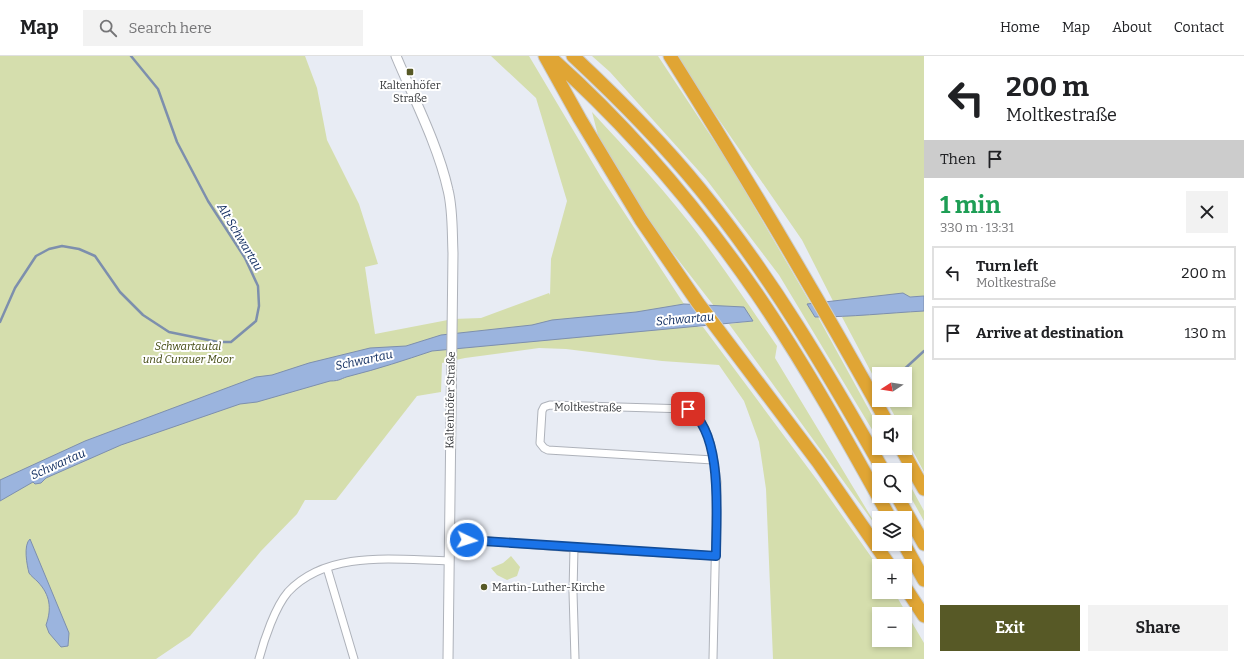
<!DOCTYPE html>
<meta charset="utf-8">
<style>
body{margin:0;font-family:Bitter,serif;background:#f2f2f2;color:#202124;height:100vh;display:flex;flex-direction:column;font-size:15px;white-space:nowrap}
*{box-sizing:border-box;margin:0}
p{font-size:13px;color:#757577}
.icon{flex:none;width:22px;height:22px;fill:none;stroke:currentColor;stroke-width:2;stroke-linecap:round;stroke-linejoin:round}
.map{position:relative;flex:1;overflow:hidden}
.side{display:flex;flex-direction:column;background:#fff;width:320px}
.side>*{flex:none}
.top-card{background:#fff;color:#202124;overflow:hidden}
.needle{width:26px;rotate:258deg}
.controls{position:absolute;left:872px;top:311px;display:grid;gap:8px}
.controls a{display:grid;place-items:center;width:40px;height:40px;border-radius:0px;background:#fff;box-shadow:0 2px 6px #0003;font-size:20px}
.pin{position:absolute;display:grid;place-items:center;width:34px;height:34px;color:#fff;margin:-17px;border-radius:8px;box-shadow:0 2px 6px #0006}
.me{position:absolute;width:44px;margin:-22px;rotate:94deg;stroke-linejoin:round;filter:drop-shadow(0 0 3px #0008)}
.turn{display:flex;align-items:center;gap:14px;height:84px;padding:0 16px;font-size:18px}
.turn .icon{width:52px;height:52px;stroke-width:2.5}
.turn b{display:block;font-size:28px;line-height:34px}
.then{display:flex;align-items:center;height:38px;padding:0 16px;background:#0003;gap:8px;font-size:15px}
.round{display:grid;place-items:center;flex:none;width:42px;height:42px;border-radius:0px;background:#f2f2f2}
.head{display:flex;align-items:center;justify-content:space-between;height:68px;padding:0 16px}
h1{font-size:24px;font-weight:700;line-height:30px;color:#1e9e55}
.action{display:flex;gap:8px;margin-top:auto;padding:8px 16px}
.action a{flex:1;height:46px;border-radius:0px;background:#575926;color:#fff;font-size:16px;font-weight:700;line-height:46px;text-align:center}
.action a+a{background:#f2f2f2;color:#202124}
ul{padding:0;list-style:none}
li{display:flex;align-items:center;gap:12px;height:54px;margin:0 8px 6px;padding:0 8px;border:2px solid #e0e0e0;border-radius:0px}
li div{flex:1}
li b{display:block;font-size:15px}
li em{font-style:normal}
header{display:flex;align-items:center;gap:24px;box-sizing:border-box;height:56px;padding:0 20px;background:#fff;border-bottom:1px solid #e0e0e0}
header strong{font-size:19px}
nav{display:flex;gap:22px;margin-inline-start:auto;font-size:14px}
.search{width:280px;height:36px;background:#f2f2f2;display:flex;align-items:center;gap:10px;box-sizing:border-box;padding:0 14px;border-radius:0px;color:#757577;font-size:15px}
main{display:flex;flex:1;min-height:0}
.map>svg:first-child{display:block}
.green{fill:#d5dead;fill-rule:evenodd}
.water{fill:#9bb4de;stroke:#7d8fad}
.lines{fill:none;stroke-linecap:round;stroke-linejoin:round}
.stream{stroke:#7d8fad;stroke-width:2.5}
.minor-casing{stroke:#aeb2ba;stroke-width:9}
.tertiary-casing{stroke:#aeb2ba;stroke-width:11}
.motorway-casing{stroke:#cbcccc;stroke-width:15}
.minor{stroke:#fff;stroke-width:7}
.tertiary{stroke:#fff;stroke-width:9}
.motorway{stroke:#e0a534;stroke-width:13}
.route-casing{stroke:#114b97;stroke-width:10}
.route{stroke:#1a73e8;stroke-width:7}
.poi-dot{fill:#575926;stroke:#fff;stroke-width:1.5}
.labels{text-anchor:middle;stroke-width:4;stroke-linejoin:round;paint-order:stroke}
.poi-label{font-size:11px;fill:#37393c;stroke:#fff}
.park-label{font-size:11px;font-style:italic;fill:#424910;stroke:#fff}
.street-label{font-size:11px;fill:#37393c;stroke:#fff}
.water-label{font-size:12px;font-style:italic;fill:#102d60;stroke:#fff}
</style>
<header>
<strong>Map</strong>
<div class="search"><svg class="icon" aria-label="search" viewBox="0 0 24 24"><circle cx="10" cy="10" r="6"/><path d="M15 15l6 6"/></svg>Search here</div>
<nav><a>Home</a><a>Map</a><a>About</a><a>Contact</a></nav>
</header>
<main>
<div class="map">
<svg width="924" height="603" viewBox="0 0 924 603">
<rect width="100%" height="100%" fill="#e8ecf4"/>
<path class="green" d="M 0,0 L 305,0 L 317,32 L 327,84 L 359,148 L 378,208 L 365,211 L 375,278 L 453,263 L 481,262 L 549,237 L 550,239 L 551,203 L 567,145 L 536,42 L 491,0 L 529,0 L 601,121 L 684,248 L 675,250 L 698,271 L 703,271 L 817,424 L 879,512 L 879,536 L 894,536 L 924,587 L 924,603 L 773,603 L 766,433 L 759,386 L 744,345 L 719,309 L 662,305 L 566,293 L 539,292 L 465,302 L 442,307 L 441,336 L 417,340 L 336,444 L 305,444 L 297,458 L 261,495 L 190,580 L 156,603 L 0,603 ZM 879,558 L 905,558 L 905,584 L 879,584 Z
M 592,0 L 658,0 L 728,106 L 811,248 L 808,248 L 815,260 L 818,261 L 879,372 L 879,385 L 779,219 L 706,123 L 610,16 Z
M 678,0 L 924,0 L 924,240 L 833,245 L 802,184 L 695,29 Z
M 592,56 C 630,97 668,138 702,183 C 728,218 752,254 777,290 L 775,302 L 879,474 L 729,268 L 753,265 L 727,251 L 714,250 L 645,161 L 601,91 Z
M 924,255 L 924,416 L 905,380 L 905,366 L 898,366 L 886,344 L 905,344 L 905,318 L 879,318 L 879,331 L 842,261 L 858,258 Z
M 905,420 L 924,455 L 924,465 L 905,431 Z
M 511,500 L 520,511 L 517,520 L 507,524 L 497,519 L 491,512 L 503,507 Z"/>
<path class="water" d="M 903,237 L 910,241 L 924,240 L 924,255 C 888,257 851,261 815,261 L 807,248 Z
M 684,248 L 744,251 L 753,265 L 432,295 C 405,304 378,313 350,320 C 341,322 341,325 330,325 L 257,346 L 240,348 L 121,389 L 46,422 L 41,427 L 35,428 L 33,426 L 0,445 L 0,424 L 85,385 L 256,321 L 272,319 L 309,307 L 370,292 L 406,290 L 441,279 L 532,269 L 552,264 L 636,256 Z
M 30,483 L 69,577 L 68,590 L 61,591 L 49,577 L 46,569 C 52,552 50,539 38,526 C 35,523 31,520 29,517 C 27,509 23,489 30,483 Z"/>
<g class="lines">
<path class="stream" d="M 0,266 L 15,232 L 36,200 L 49,193 L 62,190 L 79,193 L 95,200 L 120,236 L 143,259 L 169,276 L 218,286 L 231,286 L 256,265 L 259,250 L 258,230 L 245,202 L 208,145 L 177,86 L 158,33 L 131,0
M 899,318 L 924,295"/>
<defs>
<path id="minor" d="M 450,482 L 574,492 L 716,500
M 574,492 L 573,536 L 575,603
M 327,512 L 354,603
M 259,603 C 264,584 275,551 288,536 C 328,493 397,504 449,505
M 713,603 L 717,426 C 713,401 711,367 688,353 L 550,349 L 544,351 L 542,355 L 540,387 L 544,392 L 548,394 L 713,404"/>
<path id="tertiary" d="M 396,0 C 414,43 438,89 448,134 C 453,154 452,176 453,197 L 448,603"/>
<path id="motorway" d="M 545,0 L 580,63 L 641,164 L 698,247 L 818,406 L 890,510
M 549,0 C 628,70 697,151 757,238 C 806,310 848,386 890,462
M 573,0 C 618,42 661,85 700,133 C 771,220 828,317 883,414
M 670,0 C 746,120 818,242 887,366
M 901,392 L 924,433
M 897,440 L 924,488
M 904,488 L 924,524
M 905,531 L 924,560"/>
</defs>
<use href="#minor" class="minor-casing"/>
<use href="#tertiary" class="tertiary-casing"/>
<use href="#motorway" class="motorway-casing"/>
<use href="#minor" class="minor"/>
<use href="#tertiary" class="tertiary"/>
<use href="#motorway" class="motorway"/>
</g>
<g class="lines">
<defs>
<path id="route" d="M 467,484 L 716,500 C 716,461 724,376 688,353"/>
</defs>
<use href="#route" class="route-casing"/>
<use href="#route" class="route"/>
</g>
<g class="poi-dot">
<rect x="406" y="12" width="8" height="8" rx="2"/>
<circle cx="484" cy="531" r="4"/>
</g>
<g class="labels">
<g class="poi-label">
<text x="410" y="33">Kaltenhöfer<tspan x="410" dy="13">Straße</tspan></text>
<text x="492" y="535" text-anchor="start">Martin-Luther-Kirche</text>
</g>
<g class="park-label">
<text x="188" y="294">Schwartautal<tspan x="188" dy="13">und Curauer Moor</tspan></text>
</g>
<g class="street-label">
<text transform="translate(450 344) rotate(-89)" y="4">Kaltenhöfer Straße</text>
<text transform="translate(588 351) rotate(1)" y="4">Moltkestraße</text>
</g>
<g class="water-label">
<text transform="translate(240 181) rotate(59)" y="4">Alt Schwartau</text>
<text transform="translate(685 263) rotate(-5)" y="4">Schwartau</text>
<text transform="translate(364 304) rotate(-12)" y="4">Schwartau</text>
<text transform="translate(58 408) rotate(-24)" y="4">Schwartau</text>
</g>
</g>
</svg>
<div class="controls">
<a><svg class="needle" viewBox="-14 -14 28 28"><path d="M0-13l5 13h-10z" fill="#e53935"/><path d="M0 13l5-13h-10z" fill="#757577"/></svg></a>
<a><svg class="icon" aria-label="sound" viewBox="0 0 24 24"><path d="M4 9h4l5-4v14l-5-4H4zM17 9q2 3 0 6"/></svg></a>
<a><svg class="icon" aria-label="search" viewBox="0 0 24 24"><circle cx="10" cy="10" r="6"/><path d="M15 15l6 6"/></svg></a>
<a><svg class="icon" aria-label="layers" viewBox="0 0 24 24"><path d="M12 4l9 5-9 5-9-5zM3 14l9 5 9-5"/></svg></a>
<a>+</a>
<a>−</a>
</div>
<div class="pin" style="left:688px;top:353px;background:#d93025"><svg class="icon" aria-label="arrive" viewBox="0 0 24 24"><path d="M6 21V4h12l-3 4 3 4H6"/></svg></div>
<svg class="me" style="left:467px;top:484px" viewBox="-20 -20 40 40"><circle r="17" fill="#1a73e8" stroke="#fff" stroke-width="3"/><path d="M0-11L8 9 0 5-8 9z" fill="#fff"/></svg>
</div>
<section class="side">
<div class="top-card">
<div class="turn"><svg class="icon" aria-label="left" viewBox="0 0 24 24"><path d="M17 20v-9H6M10 6l-5 5 5 5"/></svg><div><b>200 m</b>Moltkestraße</div></div>
<div class="then">Then<svg class="icon" aria-label="arrive" viewBox="0 0 24 24"><path d="M6 21V4h12l-3 4 3 4H6"/></svg></div>
</div>
<div class="head"><div><h1>1 min</h1><p>330 m · 13:31</p></div><a class="round"><svg class="icon" aria-label="close" viewBox="0 0 24 24"><path d="M6 6l12 12M18 6L6 18"/></svg></a></div>
<ul>
<li><svg class="icon" aria-label="left" viewBox="0 0 24 24"><path d="M17 20v-9H6M10 6l-5 5 5 5"/></svg><div><b>Turn left</b><p>Moltkestraße</p></div><em>200 m</em></li>
<li><svg class="icon" aria-label="arrive" viewBox="0 0 24 24"><path d="M6 21V4h12l-3 4 3 4H6"/></svg><div><b>Arrive at destination</b></div><em>130 m</em></li>
</ul>
<div class="action"><a>Exit</a><a>Share</a></div>
</section>
</main>
